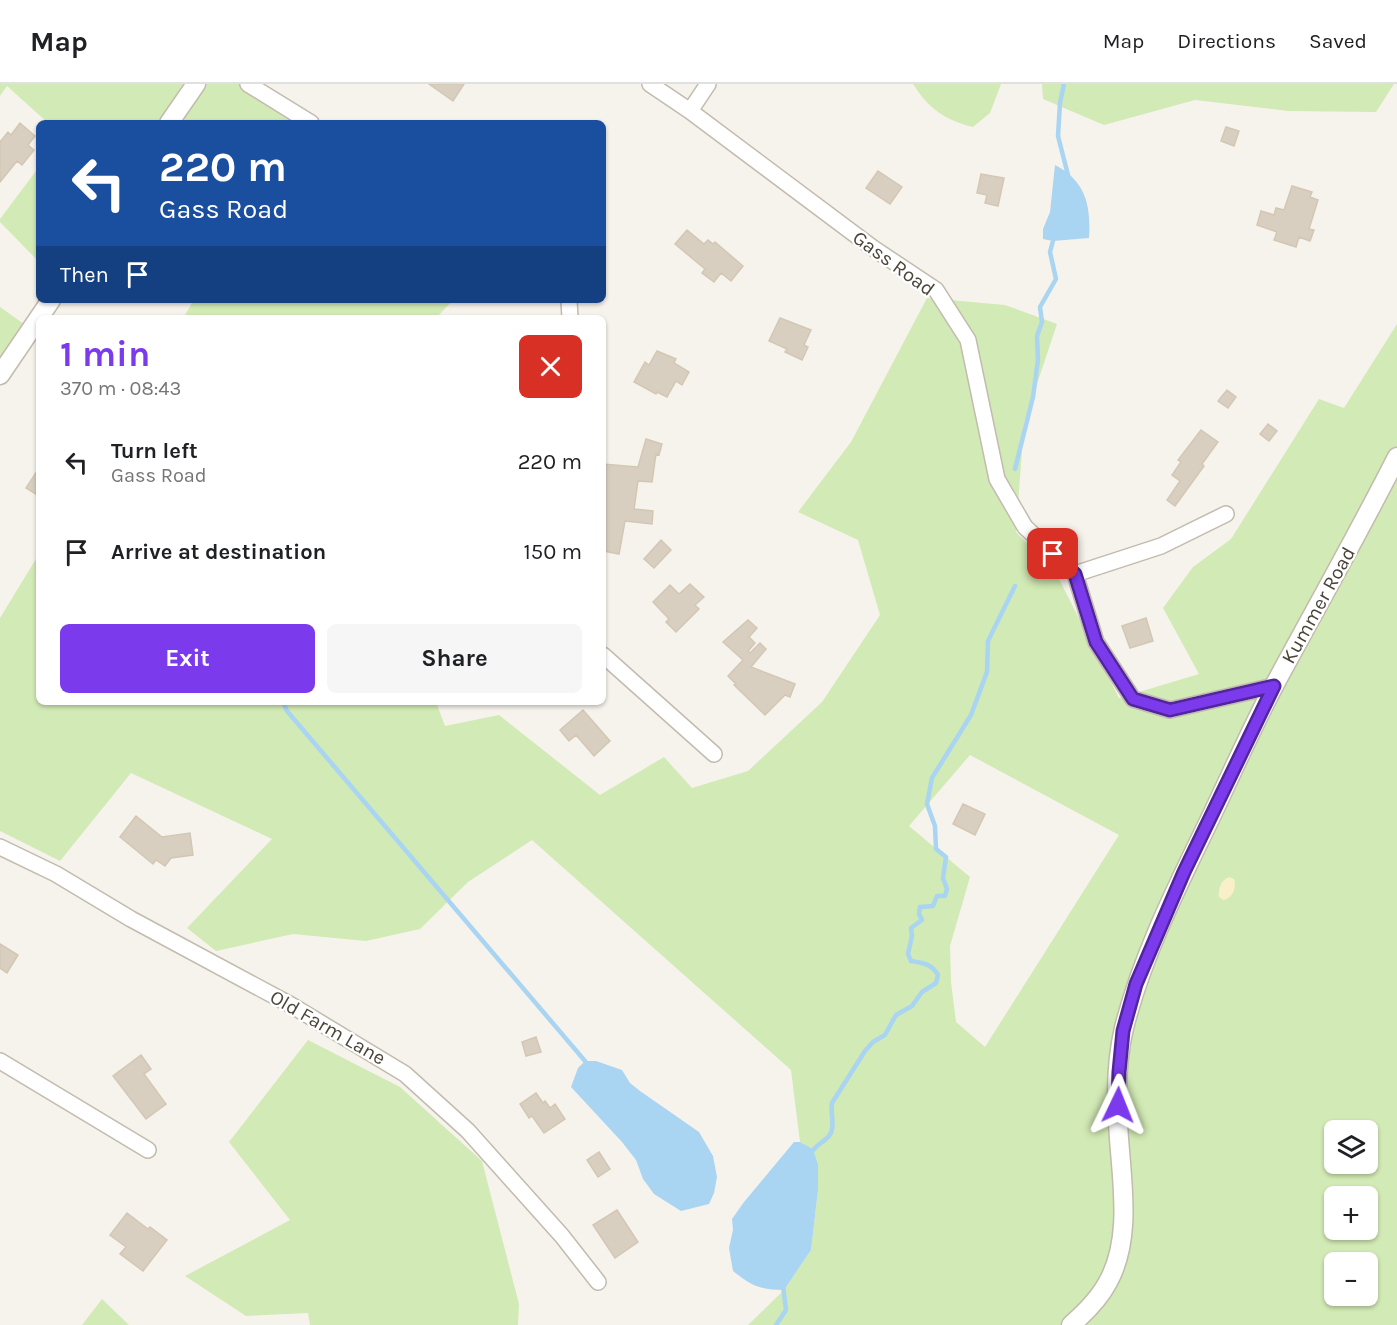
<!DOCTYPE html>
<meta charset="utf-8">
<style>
body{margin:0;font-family:Karla,sans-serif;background:#f6f6f6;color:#202124;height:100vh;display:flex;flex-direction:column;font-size:22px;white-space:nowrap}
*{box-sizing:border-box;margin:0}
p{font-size:20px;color:#757577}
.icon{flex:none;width:33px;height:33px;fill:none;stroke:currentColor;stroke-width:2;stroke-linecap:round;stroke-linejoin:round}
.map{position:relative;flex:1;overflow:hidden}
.drawer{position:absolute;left:36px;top:231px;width:570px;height:390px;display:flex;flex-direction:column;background:#fff;border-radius:9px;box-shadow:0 2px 4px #0004}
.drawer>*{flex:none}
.guide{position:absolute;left:36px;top:36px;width:570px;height:183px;border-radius:9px;box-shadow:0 2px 4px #0004;background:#1a4fa0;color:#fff;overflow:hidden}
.controls{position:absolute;left:1324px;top:1036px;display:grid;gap:12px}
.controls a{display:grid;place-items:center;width:54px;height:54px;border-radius:9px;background:#fff;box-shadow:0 2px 4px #0004;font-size:30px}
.pin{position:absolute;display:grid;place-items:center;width:51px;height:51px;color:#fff;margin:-26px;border-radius:12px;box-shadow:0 3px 9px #0006}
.me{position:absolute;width:66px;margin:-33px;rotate:2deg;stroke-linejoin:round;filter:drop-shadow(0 0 4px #0008)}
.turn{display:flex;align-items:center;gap:21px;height:126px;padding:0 24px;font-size:27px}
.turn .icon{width:78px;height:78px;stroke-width:2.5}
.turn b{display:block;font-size:42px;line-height:51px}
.then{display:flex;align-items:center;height:57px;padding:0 24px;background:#0003;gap:12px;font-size:22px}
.round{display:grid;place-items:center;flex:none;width:63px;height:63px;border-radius:9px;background:#f6f6f6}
.head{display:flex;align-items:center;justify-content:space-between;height:102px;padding:0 24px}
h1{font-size:36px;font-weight:700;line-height:45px;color:#7c3aed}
.primary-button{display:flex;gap:12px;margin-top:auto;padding:12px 24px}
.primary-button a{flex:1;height:69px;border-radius:9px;background:#7c3aed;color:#fff;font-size:24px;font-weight:700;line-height:69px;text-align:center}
.primary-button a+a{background:#f6f6f6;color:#202124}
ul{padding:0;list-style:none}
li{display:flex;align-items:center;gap:18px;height:90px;padding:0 24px}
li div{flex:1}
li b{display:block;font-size:22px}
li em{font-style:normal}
header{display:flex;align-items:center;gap:36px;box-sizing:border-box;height:84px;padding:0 30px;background:#fff;border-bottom:2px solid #e0e0e0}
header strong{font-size:28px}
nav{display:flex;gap:33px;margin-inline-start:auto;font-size:21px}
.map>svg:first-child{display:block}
.green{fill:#d2eab5;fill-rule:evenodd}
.sand{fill:#f9efc9}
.water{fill:#a9d4f2}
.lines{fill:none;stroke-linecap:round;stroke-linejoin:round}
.stream{stroke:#a9d4f2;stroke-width:4.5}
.building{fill:#d8cfc1;stroke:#d3c7b4;stroke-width:1.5}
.minor-casing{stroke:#c2bbae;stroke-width:18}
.tertiary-casing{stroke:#c2bbae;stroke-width:21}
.minor{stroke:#fff;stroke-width:15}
.tertiary{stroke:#fff;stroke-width:18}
.route-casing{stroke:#51269a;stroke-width:15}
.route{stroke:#7c3aed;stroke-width:10}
.labels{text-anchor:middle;stroke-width:4.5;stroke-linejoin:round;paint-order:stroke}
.street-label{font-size:20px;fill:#4b4439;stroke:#fff}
</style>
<header>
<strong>Map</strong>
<nav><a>Map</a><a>Directions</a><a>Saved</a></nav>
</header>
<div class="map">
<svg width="1397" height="1241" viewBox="0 0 1397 1241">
<rect width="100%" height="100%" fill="#f6f3ec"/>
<path class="green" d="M 0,0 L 248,0 L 311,39 L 48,39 L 7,2 L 0,12 Z
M 913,0 L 1001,0 L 990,29 L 973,43 C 945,36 929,25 913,0 Z
M 1042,0 L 1394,0 L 1376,28 L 1288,27 L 1195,16 L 1104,41 L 1043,15 Z
M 39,83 L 39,178 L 0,138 L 0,135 Z
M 927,214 L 1005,221 L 1057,240 L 1024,339 L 1016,448 L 1055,487 L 1119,614 L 1199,590 L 1163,524 L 1193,483 L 1231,455 L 1319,315 L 1344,324 L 1397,240 L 1397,1241 L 748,1241 L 784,1206 L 811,1166 L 818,1106 L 818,1080 L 813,1065 L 800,1058 L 791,986 L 532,756 L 468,798 L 420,845 L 366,857 L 293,850 L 216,867 L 187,844 L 272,755 L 131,689 L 60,777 L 0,747 L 0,534 L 39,470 L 39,618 L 436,618 L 445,642 L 499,631 L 600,711 L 664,673 L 692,704 L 748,687 L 822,618 L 880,531 L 858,456 L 798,428 L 851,358 ZM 970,671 L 1119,751 L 985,963 L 956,938 L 951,898 L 950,862 L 970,793 L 909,742 ZM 1335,1047 L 1368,1047 L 1368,1080 L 1335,1080 ZM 1335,1113 L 1368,1113 L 1368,1146 L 1335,1146 ZM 1335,1179 L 1368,1179 L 1368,1212 L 1335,1212 Z
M 194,216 L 453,216 L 436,234 L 183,234 Z
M 0,223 L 31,245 L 0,291 Z
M 308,956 L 400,1003 L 482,1077 L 519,1220 L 518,1241 L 310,1241 L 308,1229 L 246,1232 L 185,1192 L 290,1136 L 229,1058 Z
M 102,1215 L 129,1241 L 82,1241 Z"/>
<path class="sand" d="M 1229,793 L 1234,795 C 1237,804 1232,815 1223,816 L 1219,813 C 1218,804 1221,796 1229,793 Z"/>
<path class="water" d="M 1055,81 C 1086,97 1091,122 1089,154 L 1053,157 L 1043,155 L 1043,145 L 1050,128 Z
M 585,977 L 596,977 L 622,986 L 630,999 L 640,1007 L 699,1048 L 713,1072 L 717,1093 L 714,1109 L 709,1120 L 681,1127 L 654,1110 L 643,1095 L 636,1076 L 622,1058 L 571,1003 L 578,984 Z
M 794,1058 L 800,1058 L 813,1065 L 818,1080 L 818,1106 L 811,1166 L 784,1206 C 760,1206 752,1202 733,1187 L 729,1164 L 733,1146 L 732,1135 L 744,1118 Z"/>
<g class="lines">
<path class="stream" d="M 1064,0 L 1060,19 L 1058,52 L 1068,91
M 1015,385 L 1033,313 L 1038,276 L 1037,252 L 1042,238 L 1040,223 L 1056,195 L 1050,168 L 1054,153
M 283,618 L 287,627 L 585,977
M 811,1069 C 816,1061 824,1058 829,1052 C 836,1044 830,1029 832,1019 L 865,967 L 873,958 L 885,951 L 896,931 L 912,922 L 922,908 L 936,899 L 938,891 C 932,880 923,879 911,877 L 908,870 L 912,852 L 911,844 L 922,836 L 919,830 L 920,823 L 933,822 L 937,812 L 945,812 L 947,805 L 943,794 L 946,773 L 936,765 L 935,742 L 927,720 L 932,694 L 971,631 L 987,588 L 988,557 L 1015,502
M 776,1241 L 786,1226 L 783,1202"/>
</g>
<path class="building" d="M 429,0 L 464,0 L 453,17 Z
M 20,39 L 35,52 L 28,61 L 34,66 L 22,81 L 17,77 L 0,98 L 0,58 L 8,48 L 11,51 Z
M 1226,43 L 1239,47 L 1234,62 L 1221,57 Z
M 878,87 L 902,103 L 890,120 L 866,104 Z
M 981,90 L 1004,94 L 998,122 L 985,119 L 987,111 L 977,109 Z
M 1292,102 L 1312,108 L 1310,113 L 1318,116 L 1309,145 L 1314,146 L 1310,157 L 1299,153 L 1296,163 L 1274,156 L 1277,148 L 1257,141 L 1261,127 L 1274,131 L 1276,124 L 1284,126 Z
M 687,146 L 704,160 L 708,156 L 713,160 L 715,158 L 743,182 L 731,197 L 721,189 L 714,198 L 702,189 L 705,185 L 675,160 Z
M 780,234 L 811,246 L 804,261 L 808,263 L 802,276 L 785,268 L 787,265 L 769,257 Z
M 657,267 L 676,275 L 674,279 L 689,288 L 682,301 L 676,297 L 667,313 L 657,308 L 656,310 L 634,298 L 645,278 L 649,281 Z
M 1227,306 L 1236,313 L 1228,324 L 1218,317 Z
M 1268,340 L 1277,347 L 1269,357 L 1260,350 Z
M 1201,346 L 1218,358 L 1202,380 L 1204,382 L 1175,422 L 1167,416 L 1180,397 L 1172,391 L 1181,378 L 1178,376 Z
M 646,355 L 662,360 L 659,371 L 656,370 L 652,398 L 638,397 L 634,425 L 653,427 L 652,440 L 625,437 L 619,470 L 603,467 L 603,380 L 638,383 Z
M 39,384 L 39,412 L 26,404 Z
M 661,456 L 671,466 L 654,484 L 644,475 Z
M 690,500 L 704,513 L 695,521 L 699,525 L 676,548 L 666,538 L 669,535 L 653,518 L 670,501 L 679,510 Z
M 1146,534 L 1153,557 L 1130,564 L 1122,542 Z
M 748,536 L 757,544 L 749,553 L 755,559 L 748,567 L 750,569 L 760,559 L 766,565 L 751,583 L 795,600 L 790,613 L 785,611 L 765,631 L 734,601 L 736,600 L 728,592 L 743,576 L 723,558 Z
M 583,626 L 610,657 L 594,672 L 576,651 L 569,657 L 560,646 Z
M 963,720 L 985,730 L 975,751 L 953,740 Z
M 136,732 L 162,753 L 190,749 L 193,771 L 171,774 L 165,782 L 156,776 L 153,780 L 120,753 Z
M 0,860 L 18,871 L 7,889 L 0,884 Z
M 536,953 L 541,968 L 526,972 L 522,958 Z
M 141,971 L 151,985 L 144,990 L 166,1020 L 146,1035 L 113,992 Z
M 536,1009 L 543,1019 L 545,1017 L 550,1024 L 555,1020 L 565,1035 L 544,1049 L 532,1032 L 529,1034 L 520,1020 Z
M 599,1068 L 610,1085 L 598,1093 L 587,1076 Z
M 617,1126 L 638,1158 L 615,1174 L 593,1141 Z
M 127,1129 L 148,1145 L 150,1143 L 167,1156 L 143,1187 L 120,1170 L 126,1163 L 110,1151 Z"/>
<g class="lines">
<defs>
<path id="minor" d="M 248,0 L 311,39
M 650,0 L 690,27 L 873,164 L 936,206 L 968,256 L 997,395 L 1025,443 L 1075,490
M 690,27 L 708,0
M 569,216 L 570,234
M 1226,430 L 1161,462 L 1075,490 L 1096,558 L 1133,615 L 1170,626 L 1274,602
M 603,571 L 714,670
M 0,763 L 56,790 L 131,835 L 291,921 L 405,990 L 468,1047 L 562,1152 L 598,1198
M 0,977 L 148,1066"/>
<path id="tertiary" d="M 169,39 L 196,0
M 0,291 L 51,216
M 1071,1241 C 1086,1228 1099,1215 1108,1198 C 1134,1151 1120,1089 1118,1038 C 1116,1008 1117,973 1124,944 C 1142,872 1177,803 1209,737 C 1231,691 1251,645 1275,600 C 1316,524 1358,450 1397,373"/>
</defs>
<use href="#minor" class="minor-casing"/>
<use href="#tertiary" class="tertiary-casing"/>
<use href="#minor" class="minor"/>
<use href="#tertiary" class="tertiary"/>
</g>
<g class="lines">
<defs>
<path id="route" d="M 1053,470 L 1075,490 L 1096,558 L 1133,615 L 1170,626 L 1274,602 L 1184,788 L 1136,900 L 1123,947 L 1119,988 L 1118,1021"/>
</defs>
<use href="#route" class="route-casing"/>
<use href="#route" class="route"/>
</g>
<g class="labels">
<g class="street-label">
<text transform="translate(894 179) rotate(36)" y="7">Gass Road</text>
<text transform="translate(1318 521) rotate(-61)" y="7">Kummer Road</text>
<text transform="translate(328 943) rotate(30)" y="7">Old Farm Lane</text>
</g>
</g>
</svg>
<div class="controls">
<a><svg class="icon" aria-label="layers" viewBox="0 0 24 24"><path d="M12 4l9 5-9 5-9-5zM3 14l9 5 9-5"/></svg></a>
<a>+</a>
<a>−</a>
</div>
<div class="pin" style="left:1053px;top:470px;background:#d93025"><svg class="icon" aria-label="arrive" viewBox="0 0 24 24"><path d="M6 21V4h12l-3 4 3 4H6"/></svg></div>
<svg class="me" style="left:1118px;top:1021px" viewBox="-20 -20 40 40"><path d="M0-17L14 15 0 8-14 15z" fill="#7c3aed" stroke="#fff" stroke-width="4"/></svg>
<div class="guide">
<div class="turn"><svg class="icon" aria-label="left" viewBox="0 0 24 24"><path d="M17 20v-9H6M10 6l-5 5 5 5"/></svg><div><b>220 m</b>Gass Road</div></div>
<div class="then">Then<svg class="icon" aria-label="arrive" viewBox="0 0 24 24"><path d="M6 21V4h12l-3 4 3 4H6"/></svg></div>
</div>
<section class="drawer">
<div class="head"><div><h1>1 min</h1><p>370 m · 08:43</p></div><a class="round" style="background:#d93025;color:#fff"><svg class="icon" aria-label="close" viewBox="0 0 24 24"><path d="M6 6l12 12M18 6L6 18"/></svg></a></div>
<ul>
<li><svg class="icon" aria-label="left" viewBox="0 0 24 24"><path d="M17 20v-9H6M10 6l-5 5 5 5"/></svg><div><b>Turn left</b><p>Gass Road</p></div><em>220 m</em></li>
<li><svg class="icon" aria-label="arrive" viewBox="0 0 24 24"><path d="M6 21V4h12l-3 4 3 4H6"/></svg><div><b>Arrive at destination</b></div><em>150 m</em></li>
</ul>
<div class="primary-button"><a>Exit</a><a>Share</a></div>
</section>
</div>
